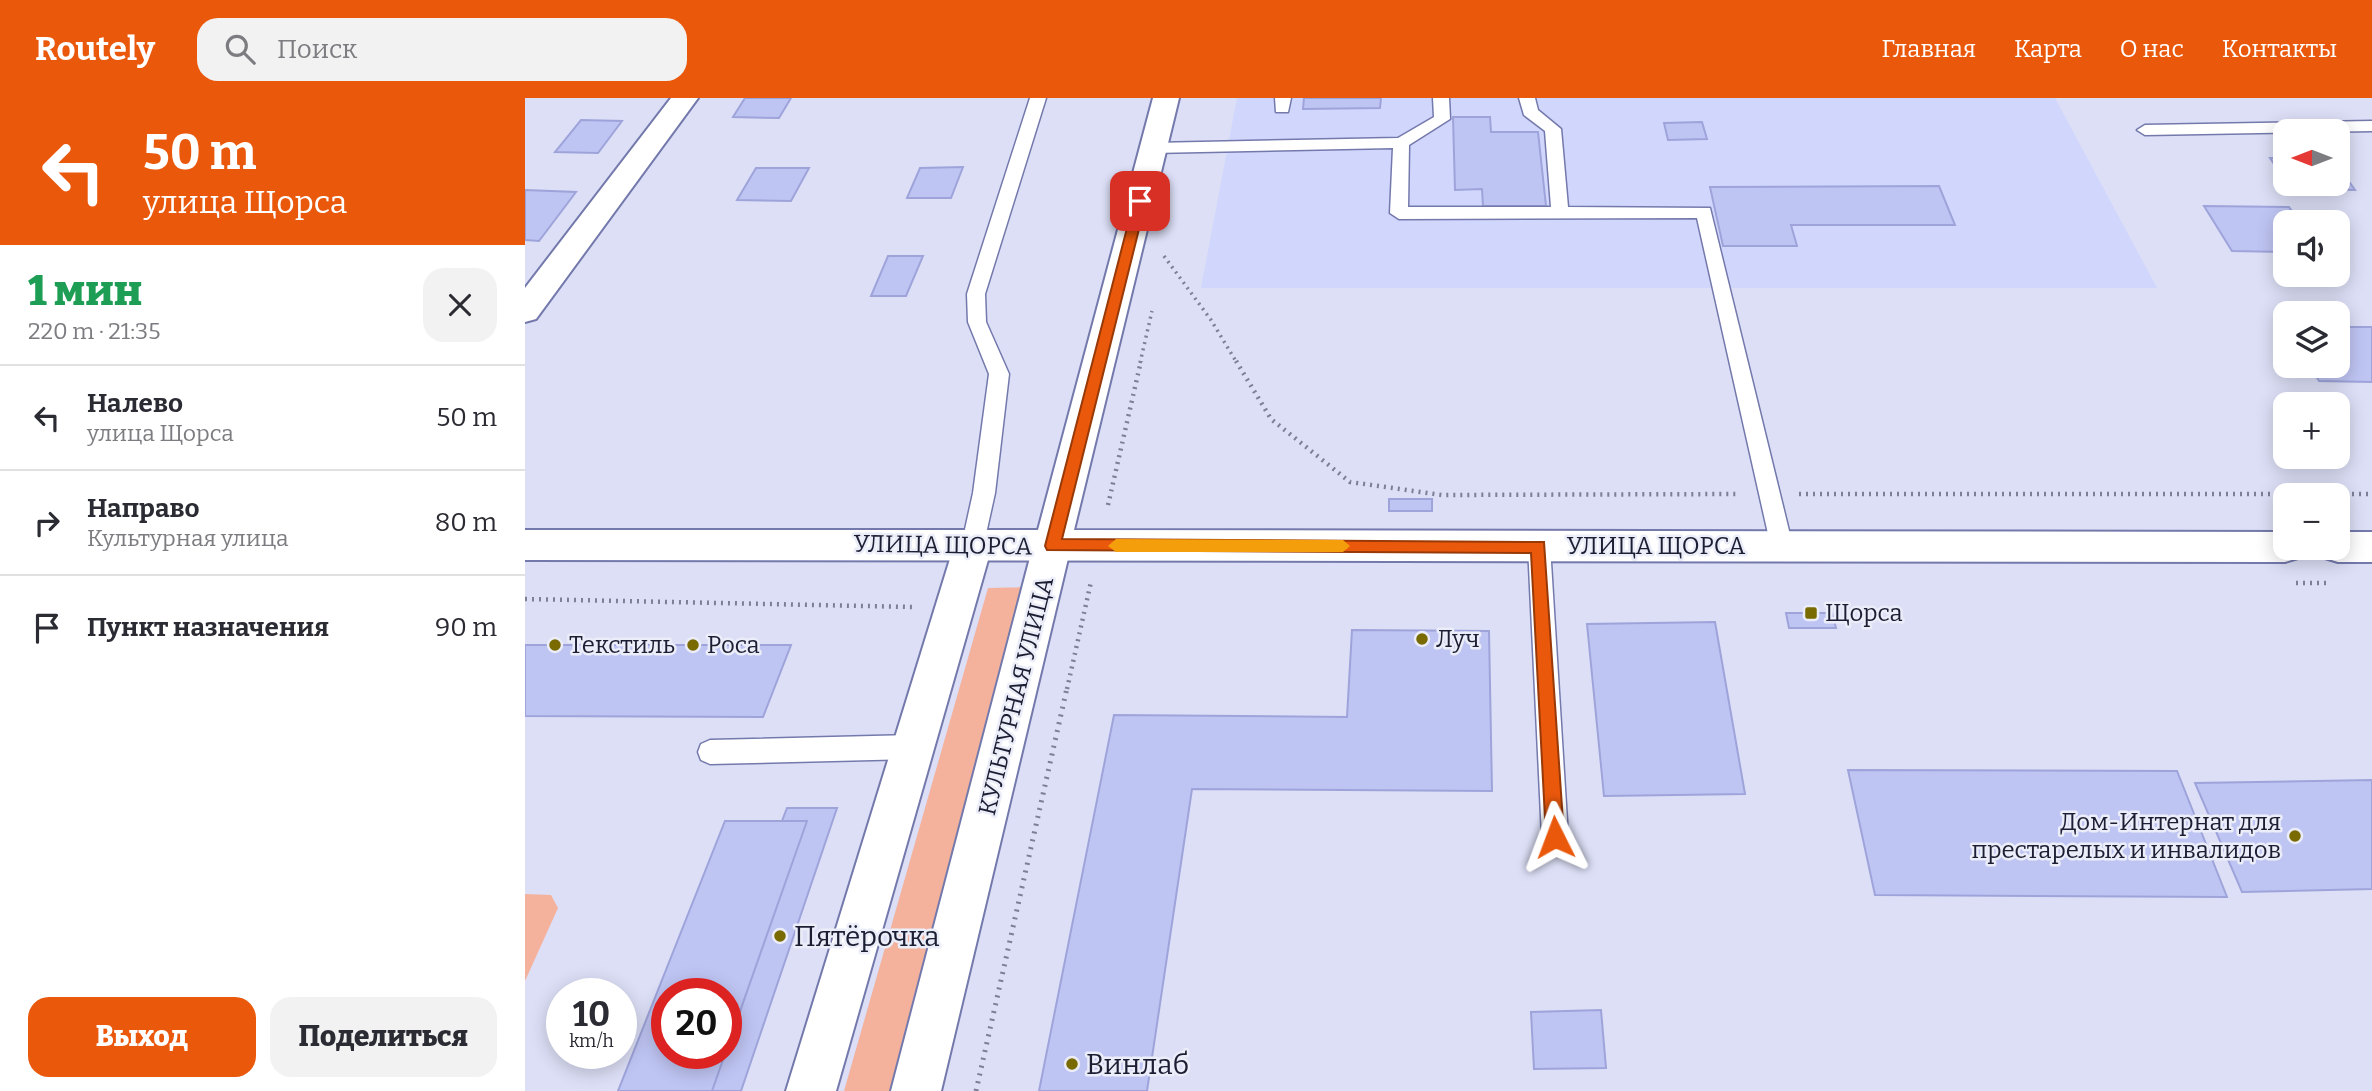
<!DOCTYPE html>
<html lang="ru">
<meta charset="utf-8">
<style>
body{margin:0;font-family:Bitter,serif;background:#f2f2f3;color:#2b2b33;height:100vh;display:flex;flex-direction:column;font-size:26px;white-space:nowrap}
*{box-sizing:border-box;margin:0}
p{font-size:23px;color:#7c7c81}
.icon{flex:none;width:38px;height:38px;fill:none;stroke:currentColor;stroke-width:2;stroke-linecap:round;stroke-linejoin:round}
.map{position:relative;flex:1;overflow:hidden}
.details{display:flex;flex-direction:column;background:#fff;width:525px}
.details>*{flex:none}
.guide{background:#ea580c;color:#fff;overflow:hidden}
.needle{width:46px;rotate:270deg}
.tools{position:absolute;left:1748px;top:21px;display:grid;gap:14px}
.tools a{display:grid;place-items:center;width:77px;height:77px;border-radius:14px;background:#fff;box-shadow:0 4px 18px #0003;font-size:35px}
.speed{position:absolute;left:21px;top:880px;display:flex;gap:14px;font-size:35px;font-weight:700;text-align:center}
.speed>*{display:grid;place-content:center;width:91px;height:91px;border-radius:50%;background:#fff;box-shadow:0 4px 18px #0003;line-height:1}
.speed small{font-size:18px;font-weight:400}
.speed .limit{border:10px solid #d22;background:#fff;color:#111}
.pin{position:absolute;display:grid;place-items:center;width:60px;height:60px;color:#fff;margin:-30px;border-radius:14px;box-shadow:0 4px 10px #0006}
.me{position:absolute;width:77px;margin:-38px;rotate:357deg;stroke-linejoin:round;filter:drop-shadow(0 0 5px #0008)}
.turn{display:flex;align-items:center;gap:24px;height:147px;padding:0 28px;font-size:32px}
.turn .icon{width:91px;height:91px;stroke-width:2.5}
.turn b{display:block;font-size:49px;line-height:60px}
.round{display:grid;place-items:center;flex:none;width:74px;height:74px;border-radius:21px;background:#f2f2f3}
.overview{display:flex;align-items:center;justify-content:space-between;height:119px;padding:0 28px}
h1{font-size:42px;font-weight:800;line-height:52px;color:#1e9e55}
.primary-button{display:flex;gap:14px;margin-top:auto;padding:14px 28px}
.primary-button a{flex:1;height:80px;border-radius:21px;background:#ea580c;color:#fff;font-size:28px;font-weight:800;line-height:80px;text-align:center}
.primary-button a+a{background:#f2f2f3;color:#2b2b33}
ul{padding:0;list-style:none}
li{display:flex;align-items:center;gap:21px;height:105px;padding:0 28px;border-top:2px solid #e1e1e2}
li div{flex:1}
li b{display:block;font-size:26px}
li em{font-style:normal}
header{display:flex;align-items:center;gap:42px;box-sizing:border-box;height:98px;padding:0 35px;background:#ea580c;color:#fff}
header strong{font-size:33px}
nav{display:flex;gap:38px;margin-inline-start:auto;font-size:24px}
.search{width:490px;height:63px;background:#f2f2f3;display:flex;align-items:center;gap:18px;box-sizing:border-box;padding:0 24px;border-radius:21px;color:#7c7c81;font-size:26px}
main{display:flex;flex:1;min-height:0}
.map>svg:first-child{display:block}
.built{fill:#d1d6fc}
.green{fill:#f4b29c}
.building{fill:#bfc5f3;stroke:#9ea4da;stroke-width:2}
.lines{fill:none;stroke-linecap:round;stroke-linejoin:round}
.service-casing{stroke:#7479ac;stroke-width:3}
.minor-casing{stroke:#7479ac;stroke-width:4}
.tertiary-casing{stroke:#7479ac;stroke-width:4}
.path-far2{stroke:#7d7f95;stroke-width:3.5;stroke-dasharray:2 4.5;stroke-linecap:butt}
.path-far1{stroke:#7d7f95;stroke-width:4.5;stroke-dasharray:2 5;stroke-linecap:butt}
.path{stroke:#7d7f95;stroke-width:5;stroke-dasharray:2 6;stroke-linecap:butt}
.service{fill:#fff;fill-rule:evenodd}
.minor{fill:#fff;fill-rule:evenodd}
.tertiary{fill:#fff;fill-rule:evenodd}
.route{fill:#ea580c;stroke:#983908;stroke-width:2}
.slow{fill:#f59e0b}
.poi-dot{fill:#796a01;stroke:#ebedf8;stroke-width:2.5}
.labels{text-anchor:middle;stroke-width:5;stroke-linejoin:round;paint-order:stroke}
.street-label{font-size:24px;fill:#1c1e33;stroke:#ebedf8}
.poi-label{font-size:24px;fill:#1c1e33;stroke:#ebedf8;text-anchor:start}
.near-poi-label{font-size:28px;fill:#1c1e33;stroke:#ebedf8;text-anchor:start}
</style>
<header>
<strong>Routely</strong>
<div class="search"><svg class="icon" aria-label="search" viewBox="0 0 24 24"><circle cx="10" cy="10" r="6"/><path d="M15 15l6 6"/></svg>Поиск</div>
<nav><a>Главная</a><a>Карта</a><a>О нас</a><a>Контакты</a></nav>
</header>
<main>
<section class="details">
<div class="guide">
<div class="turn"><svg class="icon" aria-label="left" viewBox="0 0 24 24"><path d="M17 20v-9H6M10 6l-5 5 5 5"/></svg><div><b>50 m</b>улица Щорса</div></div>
</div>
<div class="overview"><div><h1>1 мин</h1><p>220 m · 21:35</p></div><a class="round"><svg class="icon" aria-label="close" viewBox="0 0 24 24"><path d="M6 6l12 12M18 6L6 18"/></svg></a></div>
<ul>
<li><svg class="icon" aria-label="left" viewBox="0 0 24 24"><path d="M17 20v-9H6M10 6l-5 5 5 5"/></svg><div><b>Налево</b><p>улица Щорса</p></div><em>50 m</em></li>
<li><svg class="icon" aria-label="right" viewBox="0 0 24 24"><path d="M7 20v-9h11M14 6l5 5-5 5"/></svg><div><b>Направо</b><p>Культурная улица</p></div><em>80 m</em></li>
<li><svg class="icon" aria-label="arrive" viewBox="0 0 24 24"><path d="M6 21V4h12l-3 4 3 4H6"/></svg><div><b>Пункт назначения</b></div><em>90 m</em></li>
</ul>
<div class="primary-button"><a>Выход</a><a>Поделиться</a></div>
</section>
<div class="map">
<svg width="1847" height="993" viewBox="0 0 1847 993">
<rect width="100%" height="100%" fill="#dcdff6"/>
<path class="built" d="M 712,0 L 1530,0 L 1632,190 L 676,190 Z"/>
<path class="green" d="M 501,489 L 369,993 L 319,993 L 463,490 Z
M 0,796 L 26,797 L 33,810 L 0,883 Z"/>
<path class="building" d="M 220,0 L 266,0 L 254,20 L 208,19 Z
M 779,0 L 856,0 L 855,10 L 778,11 Z
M 928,19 L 965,19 L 966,34 L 1013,34 L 1021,108 L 958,108 L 957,91 L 930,92 Z
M 56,22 L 97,23 L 73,55 L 30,54 Z
M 1177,24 L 1182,41 L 1143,42 L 1139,25 Z
M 1745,60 L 1760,60 L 1760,83 Z
M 1813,68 L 1830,92 L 1766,91 L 1762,86 L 1813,86 Z
M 438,69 L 426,100 L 382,100 L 395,70 Z
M 231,70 L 284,70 L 266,103 L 212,102 Z
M 1414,88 L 1430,127 L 1266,127 L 1272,148 L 1198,148 L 1185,89 Z
M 0,92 L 51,94 L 14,143 L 0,142 Z
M 1679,108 L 1764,109 L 1775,124 L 1760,124 L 1760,154 L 1707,153 Z
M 363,158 L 398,158 L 381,198 L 346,198 Z
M 1813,229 L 1847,229 L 1847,284 L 1794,283 L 1785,268 L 1813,268 Z
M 864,401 L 907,401 L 907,413 L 864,413 Z
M 1261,515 L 1307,515 L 1311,530 L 1264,530 Z
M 1190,524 L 1220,696 L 1079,698 L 1062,526 Z
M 827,532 L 964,533 L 967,693 L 667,691 L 622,993 L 514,993 L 589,617 L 822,619 Z
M 0,547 L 266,547 L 238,619 L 0,618 Z
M 1323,672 L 1652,673 L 1702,799 L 1350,797 Z
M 1847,682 L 1847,791 L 1717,794 L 1670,685 Z
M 262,710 L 312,710 L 216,993 L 187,993 L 282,723 L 257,723 Z
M 200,723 L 282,723 L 201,953 L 201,896 L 142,896 L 142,956 L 200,956 L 187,993 L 93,993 Z
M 1076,912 L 1081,970 L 1009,971 L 1006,914 Z"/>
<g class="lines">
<defs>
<path id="service" d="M 505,0 L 521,0 L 460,196 L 461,224 L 484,276 L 470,395 L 459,445 L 456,451 L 448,454 L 440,451 L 437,445 L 448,395 L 464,276 L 443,224 L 442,196 Z
M 750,0 L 766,0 L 763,14 L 751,14 Z
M 908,0 L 924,0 L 925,21 L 884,47 L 883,109 L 1026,109 L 1020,33 L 999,17 L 994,0 L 1010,0 L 1013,12 L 1036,31 L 1043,109 L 1185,110 L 1268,449 L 1265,455 L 1257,458 L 1249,455 L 1246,449 L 1172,120 L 874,121 L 865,115 L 868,50 L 628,55 L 620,50 L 628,45 L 873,40 L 909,19 Z
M 1847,23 L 1847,33 L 1620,37 L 1612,32 L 1620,27 Z
M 1014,439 L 1022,442 L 1025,448 L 1043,739 L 1039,748 L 1030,752 L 1021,748 L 1017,739 L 1003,448 L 1006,442 Z
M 388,637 L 397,641 L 400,649 L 397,657 L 388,661 L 185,666 L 176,662 L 173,654 L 176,646 L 185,642 Z"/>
<path id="minor" d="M 146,0 L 173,0 L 11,221 L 0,224 L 0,190 Z
M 448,433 L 461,437 L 467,448 L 311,993 L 261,993 L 429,448 L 435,437 Z
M 527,433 L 540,437 L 546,448 L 416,993 L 366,993 L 508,448 L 514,437 Z"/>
<path id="tertiary" d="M 628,0 L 654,0 L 549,432 L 1760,434 L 1760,450 L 1778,450 L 1773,460 L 1760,464 L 0,462 L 0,432 L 513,432 Z
M 1813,434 L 1847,434 L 1847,464 L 1813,464 L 1800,460 L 1795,450 L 1813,450 Z"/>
</defs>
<use href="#service" class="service-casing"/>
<use href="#minor" class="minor-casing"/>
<use href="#tertiary" class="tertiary-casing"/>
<path class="path-far2" d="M 639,158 L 686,222 L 712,265
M 615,265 L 627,213"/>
<path class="path-far1" d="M 711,263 L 746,321 L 825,384 L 917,397 L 1213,396
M 1274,396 L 1847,396
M 583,407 L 616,263
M 1771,485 L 1804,485
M 0,501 L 388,509
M 542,591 L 566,484"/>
<path class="path" d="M 451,993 L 542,590"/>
<use href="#service" class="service"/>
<use href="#minor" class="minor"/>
<use href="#tertiary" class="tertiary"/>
</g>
<path class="route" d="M 615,99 L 621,103 L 537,441 L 1019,444 L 1039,739 L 1037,746 L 1030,748 L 1024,746 L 1021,739 L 1006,455 L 522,452 L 520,448 L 609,103 Z"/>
<path class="slow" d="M 591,441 L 818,442 L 825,448 L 818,454 L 591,454 L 583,448 Z"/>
<g class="poi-dot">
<rect x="1279" y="508" width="14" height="14" rx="3.5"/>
<circle cx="897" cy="541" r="7"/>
<circle cx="30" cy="547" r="7"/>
<circle cx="168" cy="547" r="7"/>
<circle cx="1770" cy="738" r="7"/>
<circle cx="255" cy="838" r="7"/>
<circle cx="547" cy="966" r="7"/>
</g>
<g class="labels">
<g class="street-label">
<text transform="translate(418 447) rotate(1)" y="8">УЛИЦА ЩОРСА</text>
<text x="1131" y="456">УЛИЦА ЩОРСА</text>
<text transform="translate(491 598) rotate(-76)" y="8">КУЛЬТУРНАЯ УЛИЦА</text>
</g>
<g class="poi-label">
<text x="1300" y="523">Щорса</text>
<text x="911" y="549">Луч</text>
<text x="44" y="555">Текстиль</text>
<text x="182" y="555">Роса</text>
<text x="1756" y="732" text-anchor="end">Дом-Интернат для<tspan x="1756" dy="28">престарелых и инвалидов</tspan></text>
</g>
<g class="near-poi-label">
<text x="269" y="848">Пятёрочка</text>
<text x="561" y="976">Винлаб</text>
</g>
</g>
</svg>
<div class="tools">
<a><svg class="needle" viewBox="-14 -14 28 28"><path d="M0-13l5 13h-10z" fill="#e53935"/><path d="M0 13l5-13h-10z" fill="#7c7c81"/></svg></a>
<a><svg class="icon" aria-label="sound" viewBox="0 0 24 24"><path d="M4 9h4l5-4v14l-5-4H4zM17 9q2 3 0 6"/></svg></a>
<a><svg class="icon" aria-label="layers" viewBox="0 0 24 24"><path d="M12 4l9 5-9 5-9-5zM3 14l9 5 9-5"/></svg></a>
<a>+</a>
<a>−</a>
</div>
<div class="speed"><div>10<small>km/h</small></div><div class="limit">20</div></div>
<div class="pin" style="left:615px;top:103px;background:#d93025"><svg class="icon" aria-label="arrive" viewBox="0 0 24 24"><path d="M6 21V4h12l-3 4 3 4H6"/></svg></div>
<svg class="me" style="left:1030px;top:739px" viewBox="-20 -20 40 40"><path d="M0-17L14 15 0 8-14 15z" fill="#ea580c" stroke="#fff" stroke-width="4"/></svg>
</div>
</main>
